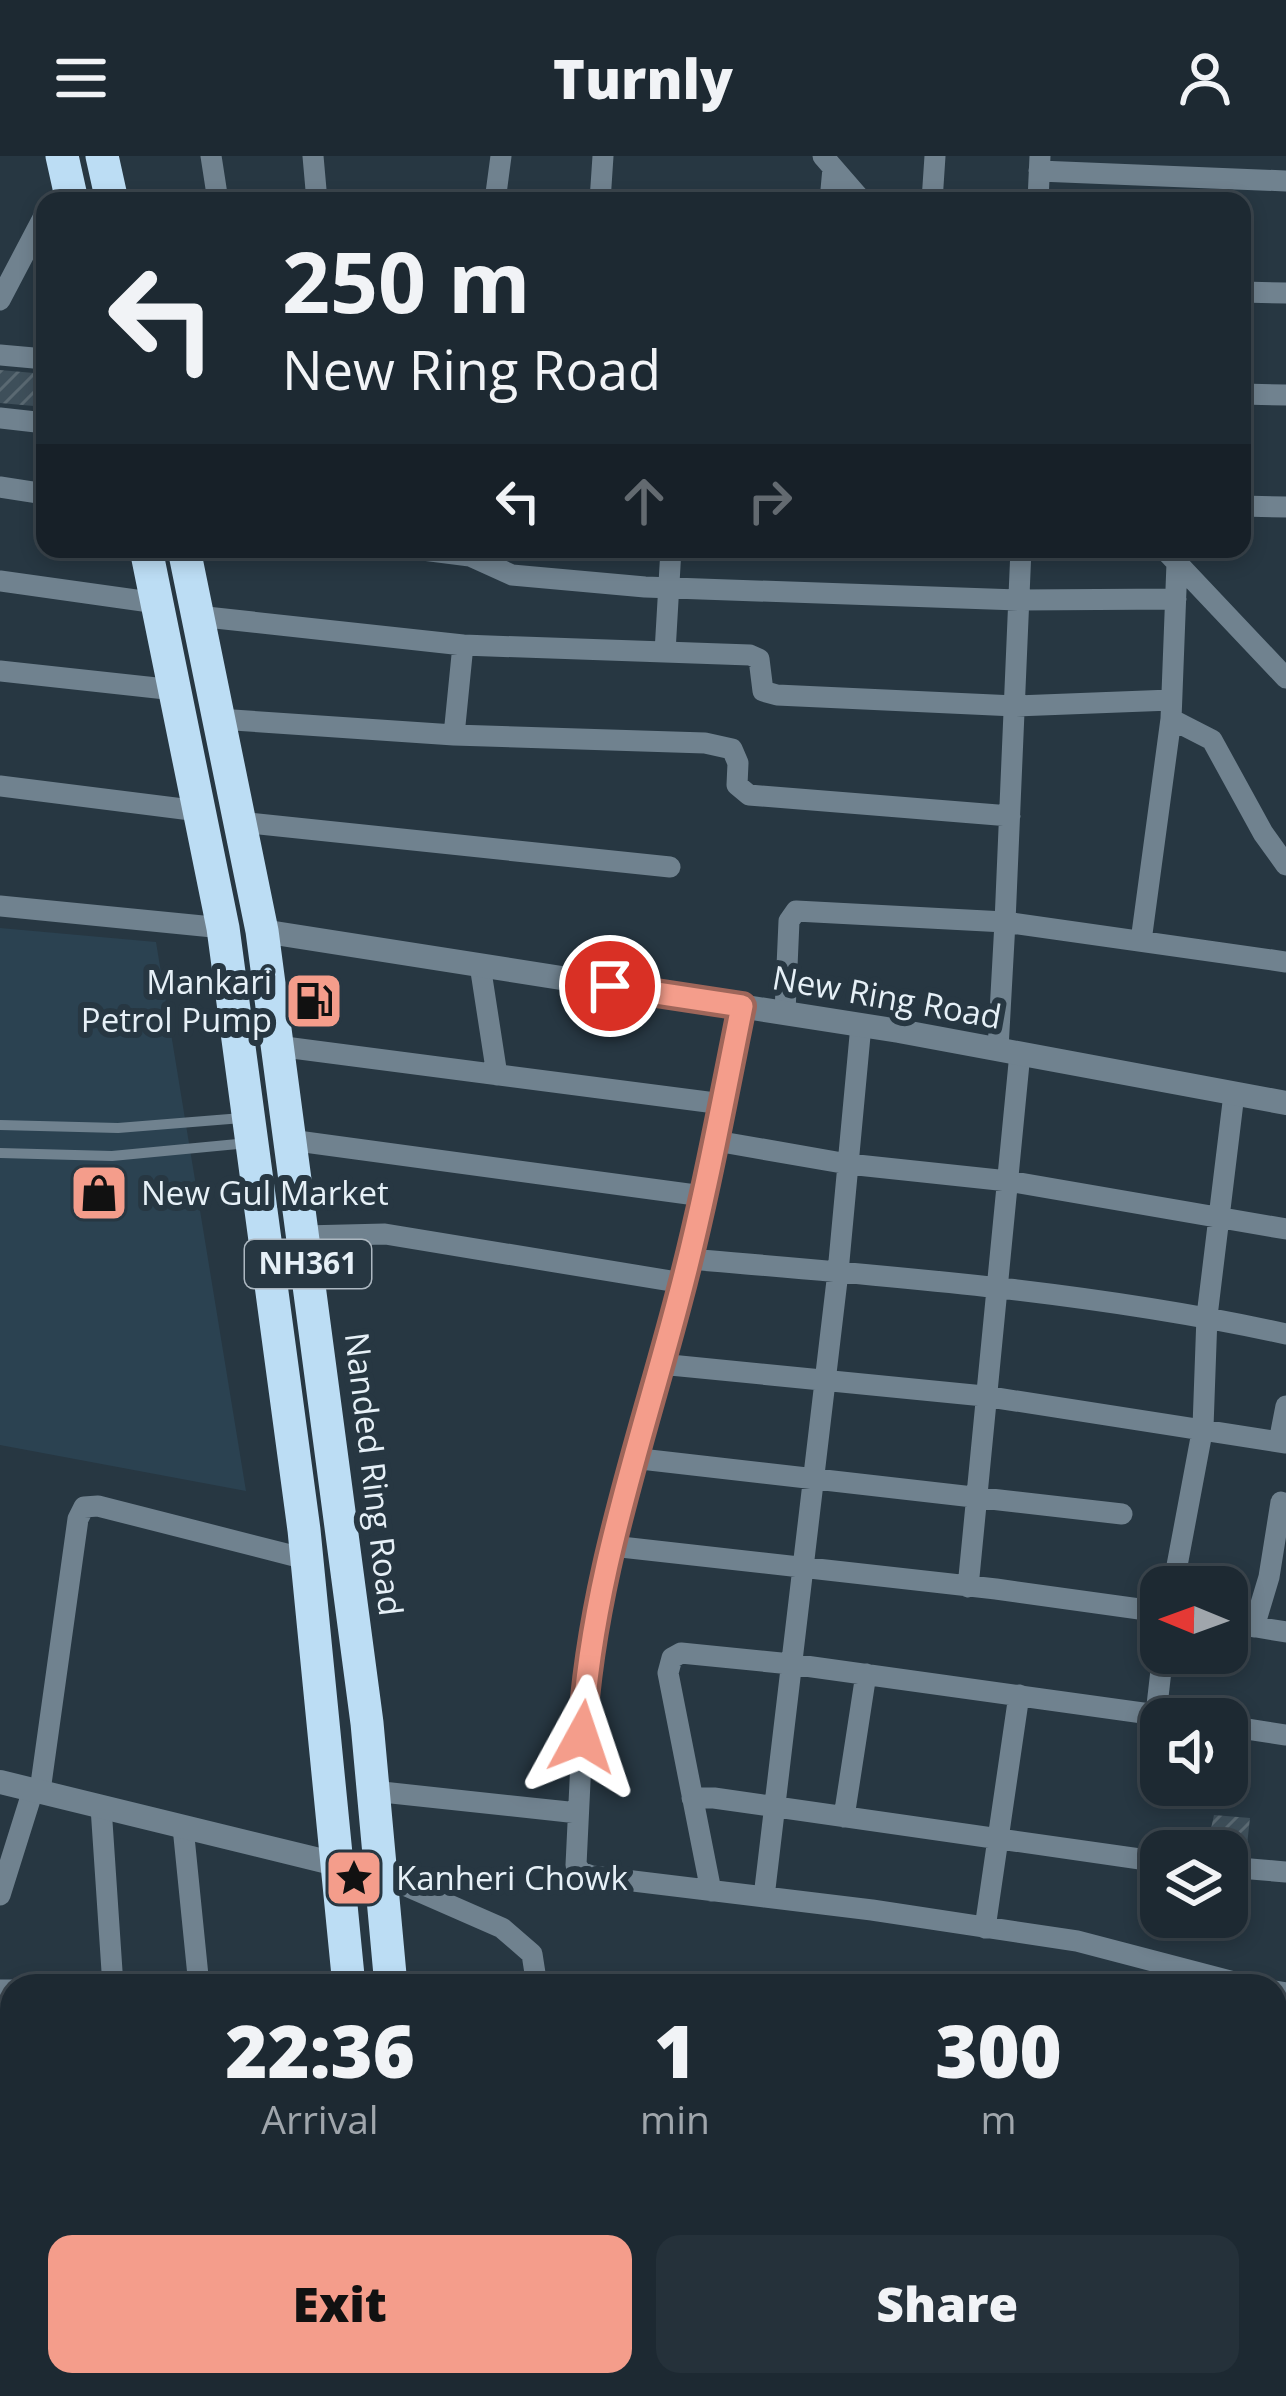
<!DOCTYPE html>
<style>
body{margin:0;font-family:"Open Sans",sans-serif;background:#25313a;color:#f1f3f6;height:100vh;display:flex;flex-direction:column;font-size:45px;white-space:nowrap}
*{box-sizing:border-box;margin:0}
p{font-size:39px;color:#a0a6ac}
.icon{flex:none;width:66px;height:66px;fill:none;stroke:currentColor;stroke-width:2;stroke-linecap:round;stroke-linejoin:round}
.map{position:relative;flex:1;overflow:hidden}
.side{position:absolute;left:0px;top:1818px;width:1287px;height:423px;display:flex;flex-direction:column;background:#1d2932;border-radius:36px 36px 0 0;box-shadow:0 6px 18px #0003,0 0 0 3px #3b454d}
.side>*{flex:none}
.banner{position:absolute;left:36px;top:36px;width:1215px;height:366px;border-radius:24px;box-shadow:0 6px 18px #0003,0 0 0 3px #3b454d;background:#1d2932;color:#f1f3f6;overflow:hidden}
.needle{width:78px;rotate:271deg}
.buttons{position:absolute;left:1140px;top:1410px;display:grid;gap:24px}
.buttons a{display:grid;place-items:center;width:108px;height:108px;border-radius:24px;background:#1d2932;box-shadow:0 6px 18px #0003,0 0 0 3px #3b454d;font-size:60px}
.pin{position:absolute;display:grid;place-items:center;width:102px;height:102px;color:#fff;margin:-51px;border:6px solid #fff;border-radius:50%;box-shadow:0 3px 12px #0007}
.me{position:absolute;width:132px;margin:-66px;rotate:5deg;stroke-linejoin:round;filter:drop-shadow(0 0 9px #0008)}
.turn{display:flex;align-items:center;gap:42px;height:252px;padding:0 48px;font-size:54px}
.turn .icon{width:156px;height:156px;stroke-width:2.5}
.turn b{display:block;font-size:84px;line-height:102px}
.lanes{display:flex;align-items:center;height:114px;padding:0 48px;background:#0003;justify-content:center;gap:60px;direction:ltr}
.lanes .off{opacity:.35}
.eta{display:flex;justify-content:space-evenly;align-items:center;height:204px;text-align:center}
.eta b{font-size:72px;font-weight:800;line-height:84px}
.primary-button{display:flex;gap:24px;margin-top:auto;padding:24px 48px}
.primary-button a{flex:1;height:138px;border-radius:24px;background:#f49d8b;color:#111;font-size:48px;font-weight:800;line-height:138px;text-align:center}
.primary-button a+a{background:#25313a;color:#f1f3f6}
header{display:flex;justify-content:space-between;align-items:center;height:156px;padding:0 48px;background:#1d2932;font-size:54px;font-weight:800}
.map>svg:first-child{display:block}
.built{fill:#2b4251}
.building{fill:url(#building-hatch)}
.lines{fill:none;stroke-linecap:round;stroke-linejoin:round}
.service{stroke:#70828f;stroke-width:10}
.minor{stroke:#70828f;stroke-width:21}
.tertiary{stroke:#70828f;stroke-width:24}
.trunk{stroke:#bcddf4;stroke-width:33}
.route-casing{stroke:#9f665a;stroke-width:30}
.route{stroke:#f49d8b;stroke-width:21}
.labels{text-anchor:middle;stroke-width:12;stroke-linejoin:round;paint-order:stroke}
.shield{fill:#273742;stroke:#adb8c1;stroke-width:3}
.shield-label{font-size:30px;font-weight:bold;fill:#e6f0f7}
.poi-label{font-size:33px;fill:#e6f0f7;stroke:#273742;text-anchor:start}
.street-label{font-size:33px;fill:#e6f0f7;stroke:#273742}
</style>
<header><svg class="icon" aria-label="menu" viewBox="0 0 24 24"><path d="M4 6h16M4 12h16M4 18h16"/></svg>Turnly<svg class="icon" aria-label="person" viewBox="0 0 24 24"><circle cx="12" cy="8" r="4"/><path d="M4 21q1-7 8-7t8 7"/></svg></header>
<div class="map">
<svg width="1286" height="2240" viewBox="0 0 1286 2240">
<defs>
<pattern id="building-hatch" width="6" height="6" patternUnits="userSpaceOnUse" patternTransform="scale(3)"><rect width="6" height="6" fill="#3e4f5a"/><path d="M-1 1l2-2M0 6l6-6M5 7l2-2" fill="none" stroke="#5a6972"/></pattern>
</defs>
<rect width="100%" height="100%" fill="#273742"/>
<path class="built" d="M 0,772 L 156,786 L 246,1335 L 0,1289 Z"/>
<path class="building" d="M 0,214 L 45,218 L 45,251 L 0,247 Z
M 1214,1659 L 1250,1662 L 1246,1698 L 1206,1695 Z"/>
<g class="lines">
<path class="service" d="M 0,969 L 118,972 L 242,962
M 0,997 L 112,1000 L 248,987"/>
<path class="minor" d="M 211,0 L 218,45
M 313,0 L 317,45
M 823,0 L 862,45
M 1039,15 L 1286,25
M 495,45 L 501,0
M 600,45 L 603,0
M 830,45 L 833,12
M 932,45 L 935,0
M 1038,45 L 1040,0
M 1242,136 L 1286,137
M 0,144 L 45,58
M 0,199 L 45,203
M 1242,238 L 1286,239
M 0,262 L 45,267
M 0,331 L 45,338
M 1242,350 L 1286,351
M 415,393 L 470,400 L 512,419 L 645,431 L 1019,444 L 1176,443
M 1021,393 L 1005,766 L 1286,806
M 1164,393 L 1286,522
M 0,425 L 157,447
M 197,460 L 463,489 L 454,579
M 463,489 L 750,499 L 759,503 L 763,535 L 777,539 L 1015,550 L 1171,544
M 665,496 L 671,393
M 0,515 L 175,534
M 218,563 L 454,579 L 705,587 L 732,593 L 738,607 L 737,629 L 749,639 L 1010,660
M 1171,563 L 1212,584 L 1263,677 L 1286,709
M 0,630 L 199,655
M 239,666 L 670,711
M 0,750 L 223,772
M 1141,785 L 1171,563 L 1177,407
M 480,809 L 497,919
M 742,850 L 689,1103 L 627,1317 L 598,1457 L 584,1543 L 576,1709 L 581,1716 L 592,1720 L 872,1754 L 1077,1785 L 1249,1830
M 785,856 L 789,765 L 796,755 L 1005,766 L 998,893
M 277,890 L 723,948
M 290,984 L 703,1040
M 716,985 L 848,1008 L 1008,1025 L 1286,1073
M 304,1080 L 385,1078 L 683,1127
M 689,1103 C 888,1120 1090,1135 1286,1178
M 660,1208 L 984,1240 L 1286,1287
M 1279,1286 L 1286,1250
M 632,1302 L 1122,1358
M 612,1390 L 996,1433 L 1161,1456
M 968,1431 L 1020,897
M 1173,1431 L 1203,1271 L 1207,1160 L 1234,938
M 1227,1466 L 1286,1476
M 1254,1471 L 1269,1421 L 1281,1346
M 1156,1558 L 1163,1497
M 1227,1570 L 1286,1579
M 40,1635 L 78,1363 L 84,1351 L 98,1350 L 306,1403
M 373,1635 L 578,1657
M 692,1642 L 714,1642 L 1161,1706
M 101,1651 L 113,1830
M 844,1661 L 866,1518
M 183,1671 L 199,1830
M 1227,1711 L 1286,1716
M 381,1719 L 502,1772 L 532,1798 L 537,1830
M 711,1735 L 668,1517 L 672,1502 L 681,1497 L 791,1508 L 1186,1563
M 0,1739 L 33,1634
M 764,1741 L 838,1116 L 861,869
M 985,1772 L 1019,1539
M 0,1834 L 12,1834
M 1275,1835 L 1286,1837
M 0,1890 L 12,1892
M 1275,2200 L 1286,2196
M 1231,2229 L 1237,2240
M 1160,2240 L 1161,2229"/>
<path class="tertiary" d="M 262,775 L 899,875 L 1286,947
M 0,1626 L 381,1719"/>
<path class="trunk" d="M 62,0 L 72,45
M 102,0 L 112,45
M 146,393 L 223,772 L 304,1374 L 349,1830
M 184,393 L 262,775 L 367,1567 L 391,1830
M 393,2229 L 395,2240
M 437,2229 L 439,2240"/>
</g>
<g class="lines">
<defs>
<path id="route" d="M 582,1581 C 590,1429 640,1290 678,1145 C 704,1048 722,949 742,850 L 610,830"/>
</defs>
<use href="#route" class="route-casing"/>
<use href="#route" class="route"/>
</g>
<defs>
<symbol id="fuel-square" viewBox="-11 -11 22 22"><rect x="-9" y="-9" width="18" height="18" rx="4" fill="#f49d8b" stroke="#273742"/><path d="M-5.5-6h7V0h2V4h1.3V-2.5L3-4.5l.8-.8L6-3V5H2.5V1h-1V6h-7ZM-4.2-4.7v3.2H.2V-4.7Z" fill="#111"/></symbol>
<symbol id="shop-square" viewBox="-11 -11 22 22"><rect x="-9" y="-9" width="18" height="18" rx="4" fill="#f49d8b" stroke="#273742"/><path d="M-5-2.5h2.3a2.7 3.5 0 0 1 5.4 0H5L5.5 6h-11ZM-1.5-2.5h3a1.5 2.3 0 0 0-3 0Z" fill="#111"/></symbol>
<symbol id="sight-square" viewBox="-11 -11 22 22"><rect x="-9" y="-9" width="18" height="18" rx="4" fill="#f49d8b" stroke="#273742"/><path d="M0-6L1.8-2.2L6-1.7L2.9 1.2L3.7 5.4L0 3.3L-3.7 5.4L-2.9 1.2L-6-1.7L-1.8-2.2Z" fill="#111"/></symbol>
</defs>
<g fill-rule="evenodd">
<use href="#fuel-square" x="281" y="812" width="66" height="66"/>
<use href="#shop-square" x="66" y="1004" width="66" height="66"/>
<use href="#sight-square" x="321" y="1689" width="66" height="66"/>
</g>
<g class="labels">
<rect class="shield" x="245" y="1084" width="126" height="48" rx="9"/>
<g class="shield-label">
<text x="308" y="1118">NH361</text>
</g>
<g class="poi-label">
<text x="272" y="838" text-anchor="end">Mankari<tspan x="272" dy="38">Petrol Pump</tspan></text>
<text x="141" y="1049">New Gul Market</text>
<text x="396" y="1734">Kanheri Chowk</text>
</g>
<g class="street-label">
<text transform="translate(887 841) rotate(10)" y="12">New Ring Road</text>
<text transform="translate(374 1318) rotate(83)" y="12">Nanded Ring Road</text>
</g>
</g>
</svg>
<div class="buttons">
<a><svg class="needle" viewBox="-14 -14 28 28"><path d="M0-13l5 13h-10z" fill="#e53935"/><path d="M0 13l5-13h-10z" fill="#a0a6ac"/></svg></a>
<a><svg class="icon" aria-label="sound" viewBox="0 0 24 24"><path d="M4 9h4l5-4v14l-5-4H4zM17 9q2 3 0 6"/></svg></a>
<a><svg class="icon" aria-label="layers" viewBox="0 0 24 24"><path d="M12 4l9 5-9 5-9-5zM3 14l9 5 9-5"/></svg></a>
</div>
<div class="pin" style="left:610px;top:830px;background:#d93025"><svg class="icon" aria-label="arrive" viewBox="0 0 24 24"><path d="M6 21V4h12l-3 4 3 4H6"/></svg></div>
<svg class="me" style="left:582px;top:1581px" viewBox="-20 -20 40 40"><path d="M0-17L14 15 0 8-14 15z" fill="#f49d8b" stroke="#fff" stroke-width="4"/></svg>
<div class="banner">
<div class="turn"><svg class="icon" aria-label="left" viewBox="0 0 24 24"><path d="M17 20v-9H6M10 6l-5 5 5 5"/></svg><div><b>250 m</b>New Ring Road</div></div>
<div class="lanes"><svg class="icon" aria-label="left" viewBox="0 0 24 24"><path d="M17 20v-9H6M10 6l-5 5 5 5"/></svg><svg class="icon off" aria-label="ahead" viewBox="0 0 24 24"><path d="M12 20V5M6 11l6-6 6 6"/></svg><svg class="icon off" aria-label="right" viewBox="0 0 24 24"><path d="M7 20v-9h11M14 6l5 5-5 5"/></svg></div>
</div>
<section class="side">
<div class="eta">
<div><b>22:36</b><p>Arrival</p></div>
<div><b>1</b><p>min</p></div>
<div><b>300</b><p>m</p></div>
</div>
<div class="primary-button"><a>Exit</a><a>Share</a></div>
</section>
</div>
